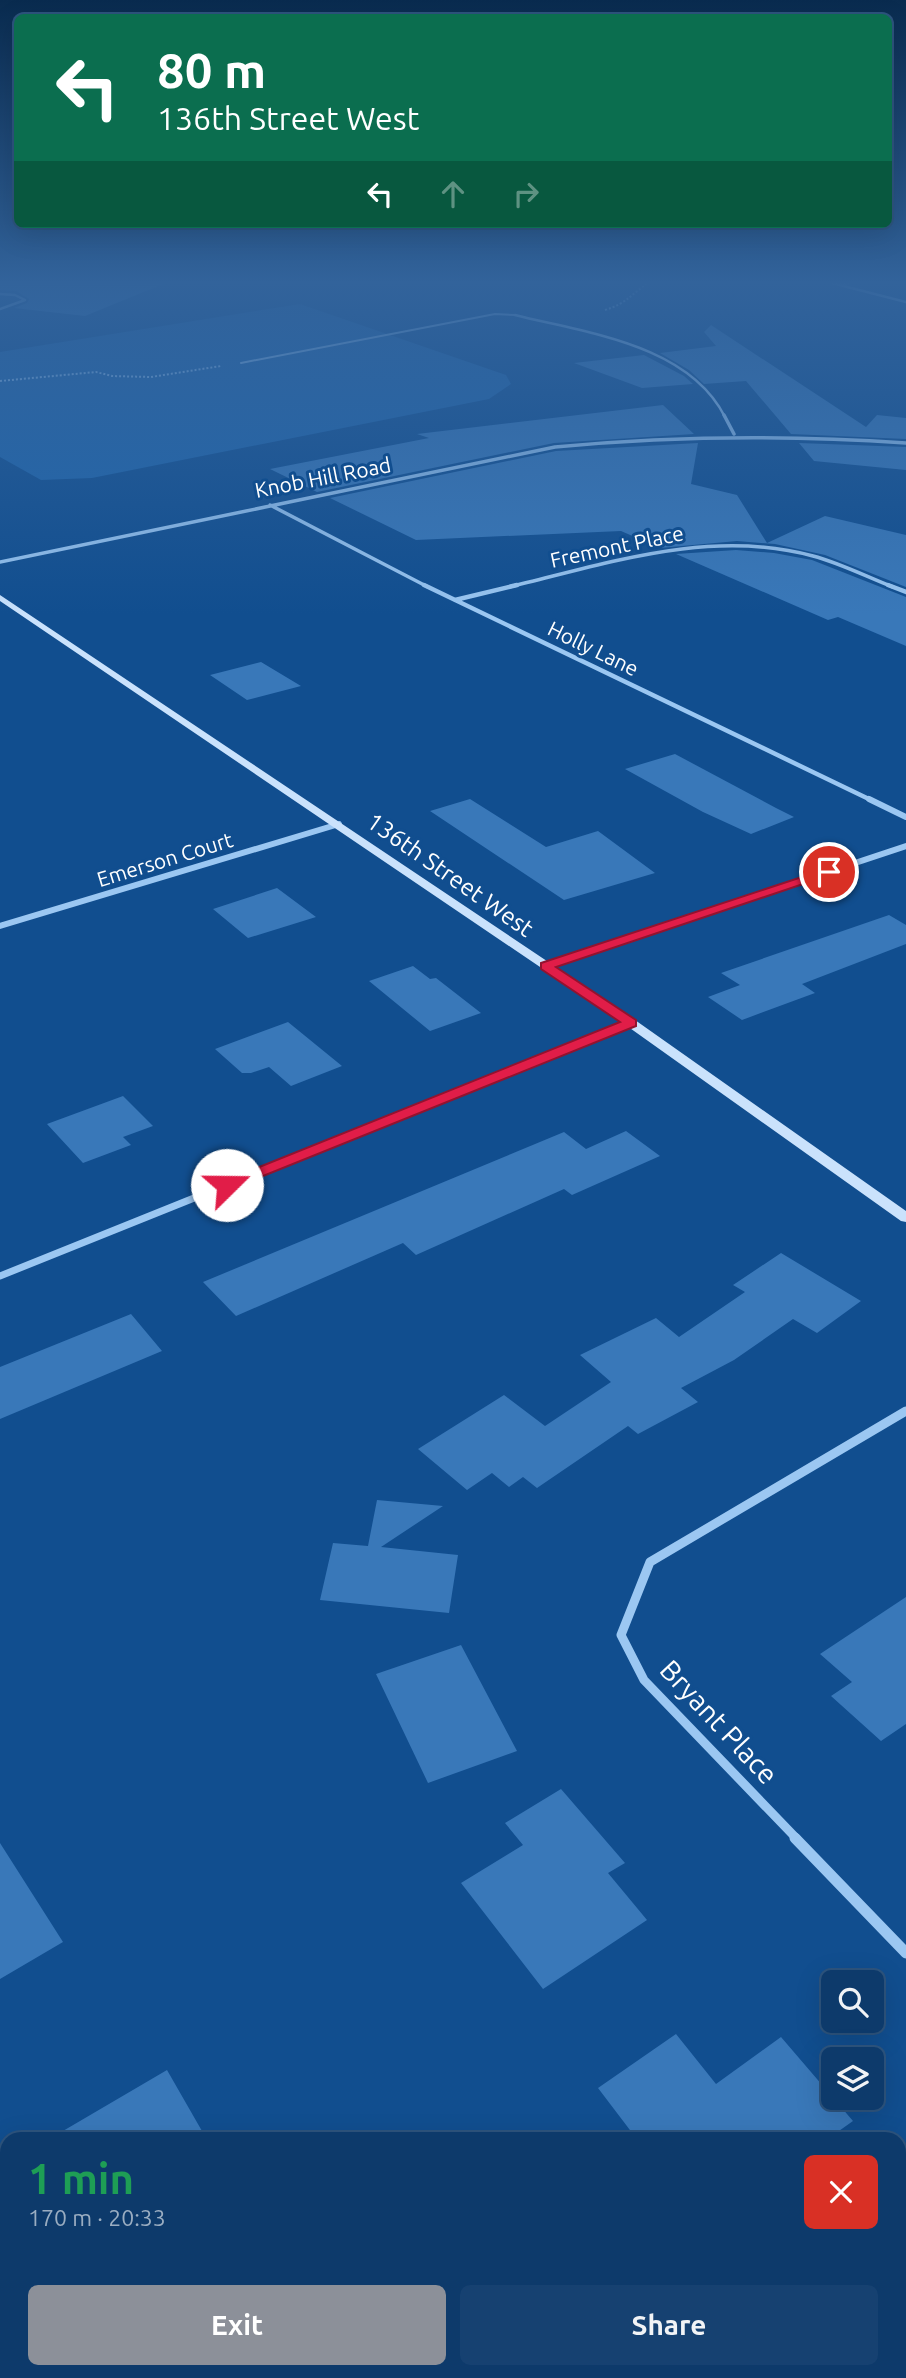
<!DOCTYPE html>
<meta charset="utf-8">
<style>
body{margin:0;font-family:Ubuntu,sans-serif;background:#164171;color:#f1f3f6;height:100vh;display:flex;flex-direction:column;font-size:26px;white-space:nowrap}
*{box-sizing:border-box;margin:0}
p{font-size:23px;color:#9aadc1}
.icon{flex:none;width:38px;height:38px;fill:none;stroke:currentColor;stroke-width:2;stroke-linecap:round;stroke-linejoin:round}
.map{position:relative;flex:1;overflow:hidden}
.sheet{position:absolute;left:0px;top:2132px;width:906px;height:247px;display:flex;flex-direction:column;background:#0d3a6b;border-radius:21px 21px 0 0;box-shadow:0 7px 28px #0002,0 0 0 2px #2d547e}
.sheet>*{flex:none}
.banner{position:absolute;left:14px;top:14px;width:878px;height:214px;border-radius:10px;box-shadow:0 7px 28px #0002,0 0 0 2px #2d547e;background:#0b6e4f;color:#fff;overflow:hidden}
.fabs{position:absolute;left:821px;top:1970px;display:grid;gap:14px}
.fabs a{display:grid;place-items:center;width:63px;height:63px;border-radius:10px;background:#0d3a6b;box-shadow:0 7px 28px #0002,0 0 0 2px #2d547e;font-size:35px}
.pin{position:absolute;display:grid;place-items:center;width:60px;height:60px;color:#fff;margin:-30px;border:4px solid #fff;border-radius:50%;box-shadow:0 2px 7px #0007}
.me{position:absolute;width:77px;margin:-38px;rotate:68deg;stroke-linejoin:round;filter:drop-shadow(0 0 5px #0008)}
.turn{display:flex;align-items:center;gap:24px;height:147px;padding:0 28px;font-size:32px}
.turn .icon{width:91px;height:91px;stroke-width:2.5}
.turn b{display:block;font-size:49px;line-height:60px}
.lanes{display:flex;align-items:center;height:66px;padding:0 28px;background:#0003;justify-content:center;gap:35px;direction:ltr}
.lanes .off{opacity:.35}
.round{display:grid;place-items:center;flex:none;width:74px;height:74px;border-radius:10px;background:#164171}
.head{display:flex;align-items:center;justify-content:space-between;height:119px;padding:0 28px}
h1{font-size:42px;font-weight:600;line-height:52px;color:#1e9e55}
.button{display:flex;gap:14px;margin-top:auto;padding:14px 28px}
.button a{flex:1;height:80px;border-radius:10px;background:#8c9099;color:#fff;font-size:28px;font-weight:600;line-height:80px;text-align:center}
.button a+a{background:#164171;color:#f1f3f6}
.map>svg:first-child{display:block}
.green{fill:#2066ac}
.building{fill:#3978b9}
.lines{fill:none;stroke-linecap:round;stroke-linejoin:round}
.path{stroke:#9bc7f2;stroke-width:2;stroke-dasharray:2 2;stroke-linecap:butt}
.lane{stroke:#9bc7f2;stroke-width:2}
.street-far6{stroke:#9bc7f2;stroke-width:2.5}
.street-far5{stroke:#9bc7f2;stroke-width:3.5}
.street-far4{stroke:#9bc7f2;stroke-width:4.5}
.street-far3{stroke:#9bc7f2;stroke-width:6}
.street-far2{stroke:#9bc7f2;stroke-width:7}
.street-far1{stroke:#9bc7f2;stroke-width:9}
.street{stroke:#9bc7f2;stroke-width:11}
.secondary{fill:#cae2fc;fill-rule:evenodd}
.route{fill:#e11d48;stroke:#92132f;stroke-width:2}
.labels{text-anchor:middle;stroke-width:6;stroke-linejoin:round;paint-order:stroke}
.far-street-label{font-size:21px;fill:#fff;stroke:#114e8f}
.street-label{font-size:24px;fill:#fff;stroke:#114e8f}
.near-street-label{font-size:28px;fill:#fff;stroke:#114e8f}
</style>
<div class="map">
<svg width="906" height="2378" viewBox="0 0 906 2378">
<rect width="100%" height="100%" fill="#114e8f"/>
<path class="green" d="M 300,304 L 506,375 L 511,384 L 489,399 L 92,478 L 41,480 L 0,457 L 0,352 Z"/>
<path class="building" d="M 0,281 L 168,281 L 168,282 L 85,316 L 14,308 L 27,303 L 29,299 L 16,291 L 0,290 Z
M 711,325 L 866,427 L 877,415 L 906,418 L 906,439 L 791,434 L 746,381 L 704,384 L 689,370 L 660,353 L 716,346 L 704,332 Z
M 644,355 L 684,376 L 693,384 L 642,388 L 574,363 Z
M 663,405 L 694,434 L 554,443 L 317,492 L 270,469 L 429,438 L 417,434 Z
M 698,443 L 691,484 L 737,495 L 767,543 L 825,516 L 906,535 L 906,587 L 825,555 L 775,544 L 737,541 L 660,548 L 621,531 L 416,540 L 330,498 L 556,451 Z
M 799,443 L 906,447 L 906,470 L 814,461 Z
M 736,550 L 774,553 L 812,560 L 906,597 L 906,646 L 838,617 L 828,620 L 676,554 Z
M 261,662 L 301,686 L 247,700 L 210,675 Z
M 675,754 L 776,808 L 794,817 L 751,834 L 703,812 L 625,769 Z
M 470,799 L 546,847 L 598,831 L 655,873 L 564,900 L 430,811 Z
M 277,888 L 316,917 L 248,938 L 213,909 Z
M 889,915 L 906,925 L 906,944 L 802,984 L 815,993 L 742,1020 L 708,997 L 740,985 L 721,973 Z
M 413,966 L 430,979 L 436,978 L 481,1013 L 430,1031 L 369,981 Z
M 288,1022 L 342,1066 L 291,1086 L 269,1067 L 251,1073 L 242,1073 L 215,1049 Z
M 123,1096 L 153,1126 L 123,1137 L 131,1145 L 83,1163 L 47,1124 Z
M 626,1131 L 660,1156 L 572,1195 L 564,1189 L 416,1255 L 403,1243 L 236,1316 L 203,1282 L 564,1132 L 586,1149 Z
M 781,1253 L 861,1301 L 817,1333 L 793,1319 L 734,1360 L 681,1388 L 698,1402 L 638,1434 L 628,1426 L 537,1488 L 523,1477 L 509,1487 L 492,1473 L 467,1490 L 418,1449 L 504,1395 L 545,1426 L 611,1382 L 580,1355 L 656,1318 L 679,1337 L 745,1292 L 733,1285 Z
M 131,1314 L 162,1351 L 0,1419 L 0,1367 Z
M 377,1500 L 443,1506 L 381,1547 L 458,1555 L 449,1613 L 320,1600 L 333,1543 L 368,1546 Z
M 906,1597 L 906,1724 L 881,1741 L 831,1696 L 852,1682 L 820,1654 Z
M 461,1645 L 517,1751 L 428,1783 L 376,1674 Z
M 561,1789 L 625,1863 L 608,1873 L 647,1920 L 543,1989 L 461,1883 L 523,1845 L 505,1823 Z
M 0,1843 L 63,1942 L 0,1979 Z
M 676,2034 L 716,2084 L 781,2037 L 853,2121 L 829,2138 L 636,2138 L 598,2088 Z
M 167,2070 L 206,2138 L 51,2138 Z"/>
<g class="lines">
<path class="path" d="M 605,310 C 628,303 632,293 651,281
M 0,381 L 96,372 L 112,376 L 151,377 L 221,366"/>
<path class="lane" d="M 241,363 L 495,314 L 515,315"/>
<path class="street-far6" d="M 824,281 L 906,302
M 841,284 L 861,281
M 0,294 L 15,295 L 25,300 L 0,309
M 515,315 C 586,333 688,344 725,417"/>
<path class="street-far5" d="M 724,415 L 734,434
M 270,505 L 428,587
M 0,562 L 555,447 C 672,436 788,435 906,443
M 509,587 C 609,563 711,528 813,556 C 840,563 867,577 893,587"/>
<path class="street-far4" d="M 424,585 L 873,801
M 888,585 L 906,592
M 455,600 L 517,585"/>
<path class="street-far3" d="M 869,799 L 906,817
M 0,926 L 339,824
M 545,966 L 906,846
M 511,1071 L 631,1023"/>
<path class="street-far2" d="M 0,1276 L 515,1069"/>
<path class="street-far1" d="M 797,1839 L 644,1680 L 621,1635 L 650,1562 L 906,1411"/>
<path class="street" d="M 795,1838 L 906,1953"/>
<path class="secondary" d="M 0,595 L 635,1020 L 906,1211 L 906,1222 L 901,1221 L 627,1026 L 0,601 Z"/>
</g>
<linearGradient id="sky" x2="0" y2="1"><stop stop-color="#092b4f"/><stop offset="0.46" stop-color="#32639b"/><stop offset="1" stop-color="#32639b" stop-opacity="0"/></linearGradient>
<rect width="906" height="614" fill="url(#sky)"/>
<path class="route" d="M 829,868 L 835,872 L 833,874 L 556,967 L 636,1020 L 636,1026 L 233,1188 L 227,1190 L 219,1185 L 222,1182 L 620,1022 L 541,969 L 541,963 Z"/>
<g class="labels">
<g class="far-street-label">
<text transform="translate(323 478) rotate(-11)" y="7">Knob Hill Road</text>
<text transform="translate(617 547) rotate(-12)" y="7">Fremont Place</text>
<text transform="translate(593 649) rotate(26)" y="7">Holly Lane</text>
<text transform="translate(165 860) rotate(-17)" y="7">Emerson Court</text>
</g>
<g class="street-label">
<text transform="translate(450 875) rotate(35)" y="8">136th Street West</text>
</g>
<g class="near-street-label">
<text transform="translate(719 1722) rotate(47)" y="10">Bryant Place</text>
</g>
</g>
</svg>
<div class="fabs">
<a><svg class="icon" aria-label="search" viewBox="0 0 24 24"><circle cx="10" cy="10" r="6"/><path d="M15 15l6 6"/></svg></a>
<a><svg class="icon" aria-label="layers" viewBox="0 0 24 24"><path d="M12 4l9 5-9 5-9-5zM3 14l9 5 9-5"/></svg></a>
</div>
<div class="pin" style="left:829px;top:872px;background:#d93025"><svg class="icon" aria-label="arrive" viewBox="0 0 24 24"><path d="M6 21V4h12l-3 4 3 4H6"/></svg></div>
<svg class="me" style="left:227px;top:1185px" viewBox="-20 -20 40 40"><circle r="19" fill="#fff"/><path d="M0-13L10 11 0 6-10 11z" fill="#e11d48"/></svg>
<div class="banner">
<div class="turn"><svg class="icon" aria-label="left" viewBox="0 0 24 24"><path d="M17 20v-9H6M10 6l-5 5 5 5"/></svg><div><b>80 m</b>136th Street West</div></div>
<div class="lanes"><svg class="icon" aria-label="left" viewBox="0 0 24 24"><path d="M17 20v-9H6M10 6l-5 5 5 5"/></svg><svg class="icon off" aria-label="ahead" viewBox="0 0 24 24"><path d="M12 20V5M6 11l6-6 6 6"/></svg><svg class="icon off" aria-label="right" viewBox="0 0 24 24"><path d="M7 20v-9h11M14 6l5 5-5 5"/></svg></div>
</div>
<section class="sheet">
<div class="head"><div><h1>1 min</h1><p>170 m · 20:33</p></div><a class="round" style="background:#d93025;color:#fff"><svg class="icon" aria-label="close" viewBox="0 0 24 24"><path d="M6 6l12 12M18 6L6 18"/></svg></a></div>
<div class="button"><a>Exit</a><a>Share</a></div>
</section>
</div>
